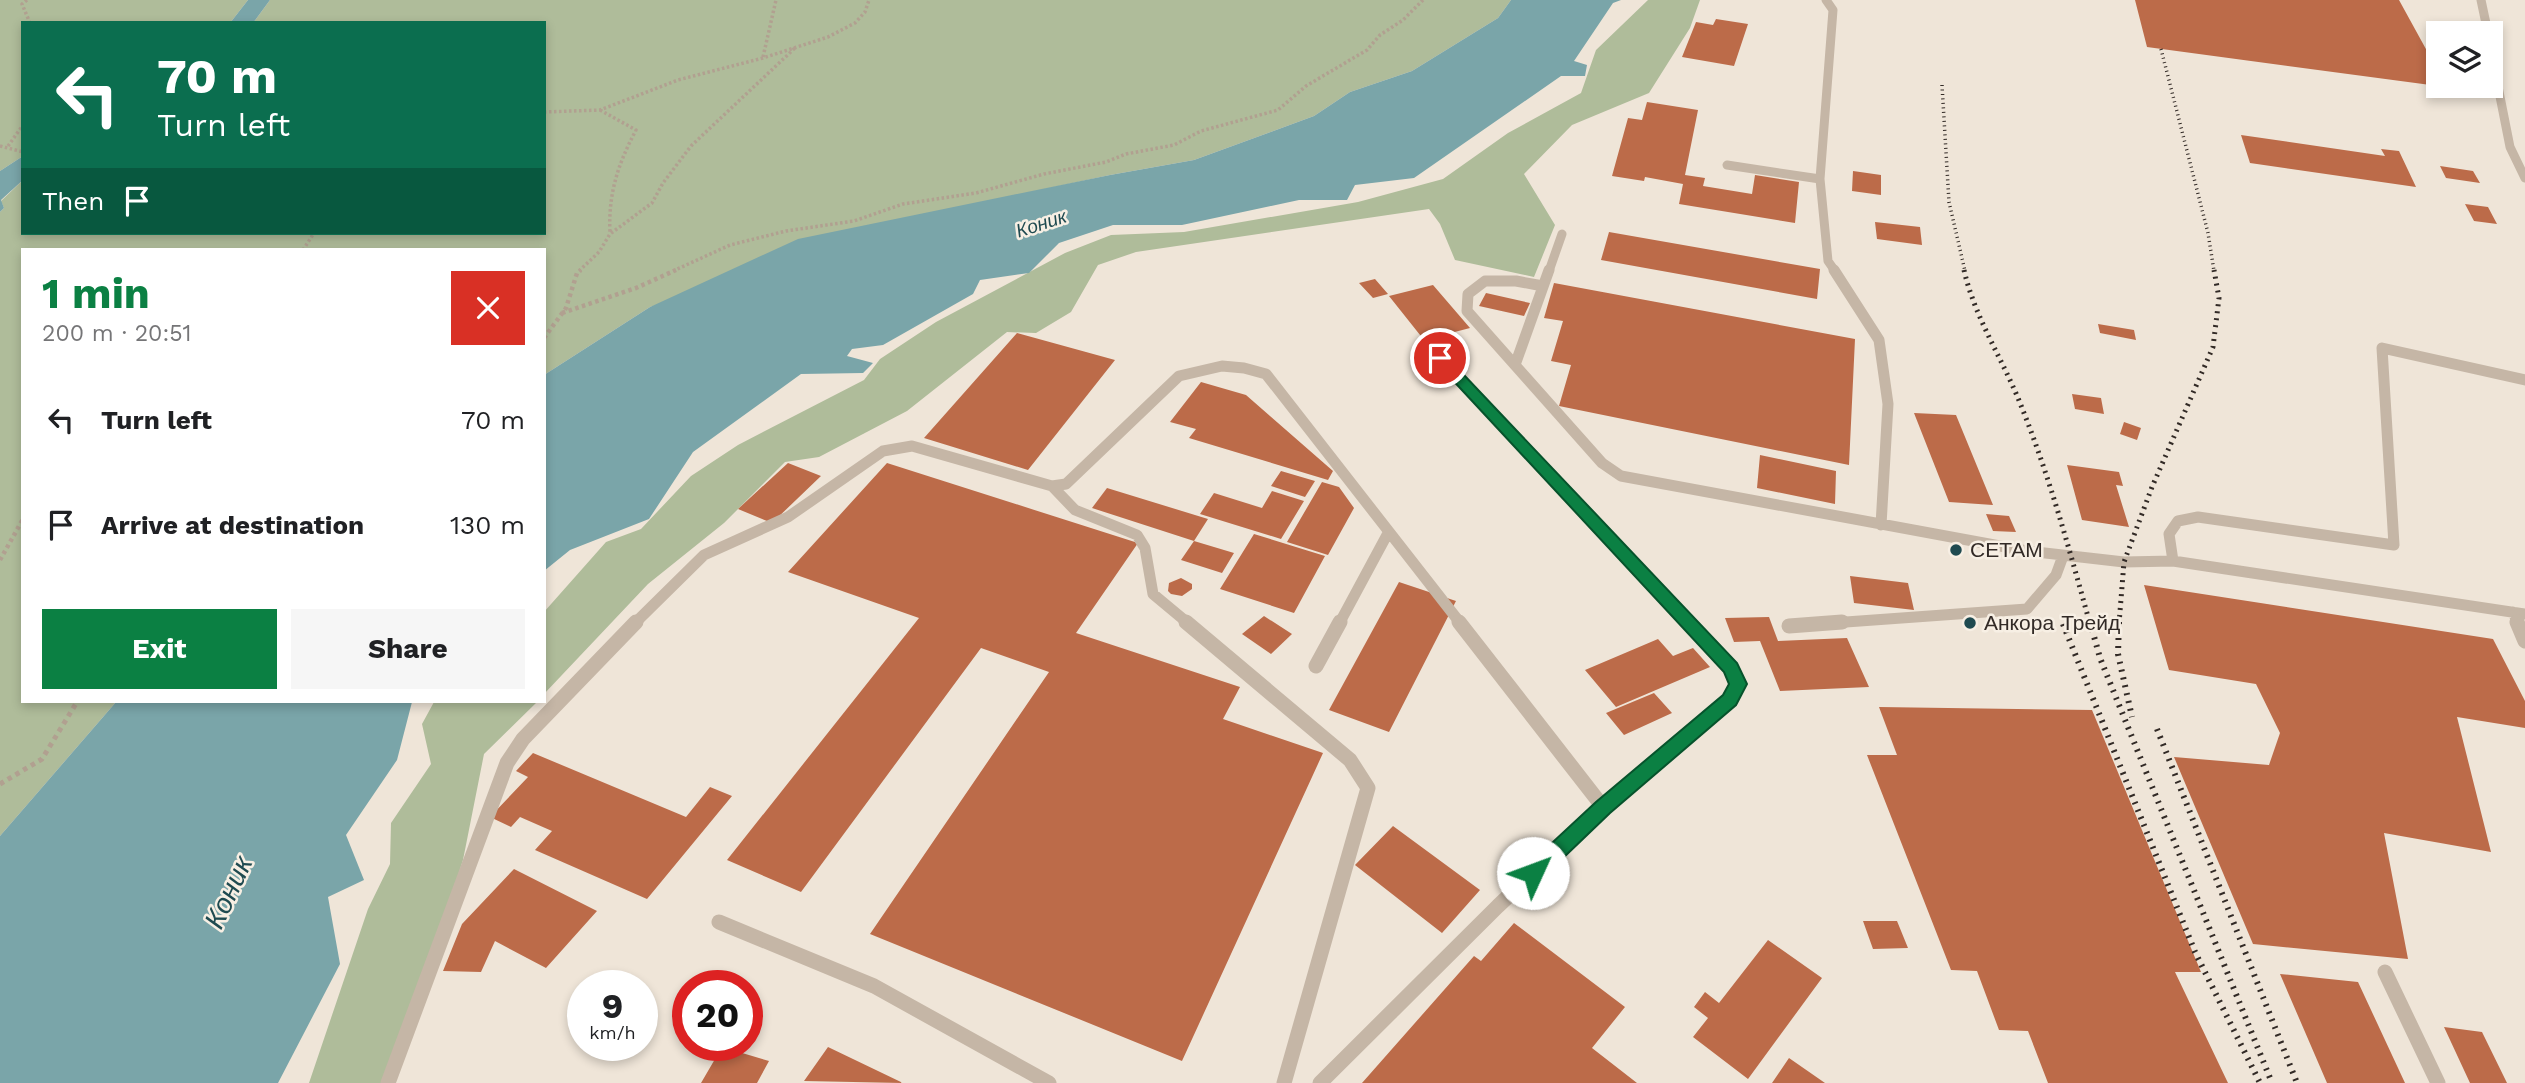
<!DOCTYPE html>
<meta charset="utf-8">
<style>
body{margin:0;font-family:"Work Sans",sans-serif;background:#f6f6f6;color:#202124;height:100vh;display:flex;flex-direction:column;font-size:26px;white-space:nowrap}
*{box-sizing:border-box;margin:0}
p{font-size:23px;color:#757577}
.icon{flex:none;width:38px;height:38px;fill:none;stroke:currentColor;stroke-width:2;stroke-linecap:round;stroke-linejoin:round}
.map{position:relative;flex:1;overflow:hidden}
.panel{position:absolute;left:21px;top:248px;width:525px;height:455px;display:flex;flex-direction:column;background:#fff;border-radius:0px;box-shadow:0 4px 10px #0003}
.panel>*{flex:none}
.guide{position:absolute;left:21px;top:21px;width:525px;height:214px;border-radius:0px;box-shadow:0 4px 10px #0003;background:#0b6e4f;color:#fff;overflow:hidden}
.buttons{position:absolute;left:2426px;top:21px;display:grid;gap:14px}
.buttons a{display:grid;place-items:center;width:77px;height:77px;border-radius:0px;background:#fff;box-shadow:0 4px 10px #0003;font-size:35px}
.speed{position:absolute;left:567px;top:970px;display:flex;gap:14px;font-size:35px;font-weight:700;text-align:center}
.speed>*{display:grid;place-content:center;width:91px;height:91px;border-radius:50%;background:#fff;box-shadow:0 4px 10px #0003;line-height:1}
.speed small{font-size:18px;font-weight:400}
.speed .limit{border:10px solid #d22;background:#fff;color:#111}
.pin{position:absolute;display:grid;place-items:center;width:60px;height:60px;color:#fff;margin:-30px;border:4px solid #fff;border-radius:50%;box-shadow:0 2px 7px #0007}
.me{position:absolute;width:77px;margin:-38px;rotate:47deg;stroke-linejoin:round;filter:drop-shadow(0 0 5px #0008)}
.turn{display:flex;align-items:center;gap:24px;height:147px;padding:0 21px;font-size:32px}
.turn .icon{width:91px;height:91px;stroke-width:2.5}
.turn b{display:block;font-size:49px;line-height:60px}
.then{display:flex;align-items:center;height:66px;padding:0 21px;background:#0003;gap:14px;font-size:26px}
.round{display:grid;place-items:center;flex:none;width:74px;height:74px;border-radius:0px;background:#f6f6f6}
.headline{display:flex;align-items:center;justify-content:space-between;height:119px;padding:0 21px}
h1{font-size:42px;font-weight:700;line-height:52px;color:#0b8043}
.button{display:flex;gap:14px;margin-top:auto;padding:14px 21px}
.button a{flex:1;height:80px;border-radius:0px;background:#0b8043;color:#fff;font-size:28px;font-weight:700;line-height:80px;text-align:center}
.button a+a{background:#f6f6f6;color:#202124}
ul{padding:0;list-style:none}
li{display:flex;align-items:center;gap:21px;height:105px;padding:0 21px}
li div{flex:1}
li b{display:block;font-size:26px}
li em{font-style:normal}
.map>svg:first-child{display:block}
.green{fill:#afbc9a}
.water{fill:#7aa5a9}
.building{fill:#bc6b49}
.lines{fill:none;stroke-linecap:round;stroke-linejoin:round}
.path-far2{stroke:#b1a090;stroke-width:3.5;stroke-dasharray:2.5 2.5;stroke-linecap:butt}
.path-far1{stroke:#b1a090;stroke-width:4.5;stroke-dasharray:3.5 3.5;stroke-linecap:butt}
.path{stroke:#b1a090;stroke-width:5;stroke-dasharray:4.5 4.5;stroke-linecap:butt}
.service-far2{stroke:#c5b6a6;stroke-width:9}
.service-far1{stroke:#c5b6a6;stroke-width:11}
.service{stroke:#c5b6a6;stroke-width:15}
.rail-far2{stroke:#322a26;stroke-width:3.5;stroke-dasharray:1 3.5;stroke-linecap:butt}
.rail-far1{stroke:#322a26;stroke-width:5;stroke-dasharray:2 5;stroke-linecap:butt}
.rail{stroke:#322a26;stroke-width:6;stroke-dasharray:2 6;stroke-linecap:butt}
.route{fill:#0b8043;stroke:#07532c;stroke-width:2}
.poi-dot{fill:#1f4a50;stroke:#f7efe4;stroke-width:2.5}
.labels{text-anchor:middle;stroke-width:5;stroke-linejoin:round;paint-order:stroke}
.far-water-label{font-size:19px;font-style:italic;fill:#1f4a50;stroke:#f7efe4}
.poi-label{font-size:21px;fill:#322a26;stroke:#f7efe4;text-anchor:start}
.near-water-label{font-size:28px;font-style:italic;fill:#1f4a50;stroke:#f7efe4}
</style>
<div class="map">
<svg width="2525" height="1083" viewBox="0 0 2525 1083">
<rect width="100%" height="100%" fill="#efe5d8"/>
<path class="green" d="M 0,0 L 248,0 L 230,23 L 23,23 L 23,156 L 0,171 Z
M 270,0 L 1511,0 L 1498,18 L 1412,71 L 1350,92 L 1314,116 L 1194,160 L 1110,175 L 970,205 L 650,307 L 544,375 L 544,250 L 23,250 L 23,702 L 116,702 L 0,836 L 0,212 L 4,208 L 1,201 L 23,180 L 23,233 L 544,233 L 544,23 L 253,23 Z
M 1648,0 L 1700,0 L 1690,28 L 1649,93 L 1572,125 L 1524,174 L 1555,225 L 1534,277 L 1455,260 L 1440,224 L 1429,209 L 1136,252 L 1098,265 L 1071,312 L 1036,333 L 1007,332 L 907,411 L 819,457 L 785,462 L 724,523 L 648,584 L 544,694 L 544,612 L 606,542 L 641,529 L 691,476 L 738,445 L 864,380 L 880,359 L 936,322 L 1065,253 L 1111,235 L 1184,232 L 1358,202 L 1443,179 L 1508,133 L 1581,93 L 1596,50 Z
M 434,702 L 537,702 L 484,754 L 463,860 L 391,1083 L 309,1083 L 368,909 L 390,864 L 391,823 L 431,764 L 422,724 Z"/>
<path class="water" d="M 248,0 L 270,0 L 253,23 L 230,23 Z
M 1511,0 L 1621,0 L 1613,3 L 1574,61 L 1587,65 L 1585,76 L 1561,76 L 1414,178 L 1355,185 L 1347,200 L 1299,200 L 1182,225 L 1113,225 L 1059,243 L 1029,273 L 980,280 L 973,294 L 883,345 L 852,349 L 847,356 L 873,363 L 863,373 L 801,374 L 693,452 L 649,519 L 570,550 L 544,571 L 544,375 L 650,307 L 798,239 L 1110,175 L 1194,160 L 1314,116 L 1350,92 L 1412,71 L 1498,18 Z
M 23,156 L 23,180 L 1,200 L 4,208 L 0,212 L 0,171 Z
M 116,702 L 412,702 L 397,760 L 346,835 L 364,880 L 328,897 L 340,964 L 278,1083 L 0,1083 L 0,836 Z"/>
<path class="building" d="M 2135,0 L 2399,0 L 2438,71 L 2438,86 L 2147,47 Z
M 1716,19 L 1748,24 L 1734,66 L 1682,57 L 1696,22 L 1713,25 Z
M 1647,102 L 1698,110 L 1685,175 L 1705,178 L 1703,186 L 1752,194 L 1755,175 L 1799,182 L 1795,223 L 1679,204 L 1683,184 L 1645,177 L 1644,181 L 1612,176 L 1628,118 L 1642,120 Z
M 2241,135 L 2385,156 L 2381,149 L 2399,151 L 2416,187 L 2250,163 Z
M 2440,166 L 2473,171 L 2480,183 L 2446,178 Z
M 1853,171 L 1881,175 L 1881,195 L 1852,191 Z
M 2465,204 L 2488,207 L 2497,224 L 2474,221 Z
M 1875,222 L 1920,227 L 1922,245 L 1877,239 Z
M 1609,232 L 1820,269 L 1817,299 L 1601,260 Z
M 1375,279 L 1388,294 L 1373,298 L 1359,283 Z
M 1554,283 L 1855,339 L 1849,465 L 1559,406 L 1571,365 L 1551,361 L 1563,321 L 1544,318 Z
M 1433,285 L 1470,328 L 1424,340 L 1389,296 Z
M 1486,293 L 1530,303 L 1524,316 L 1479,306 Z
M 2098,324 L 2134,330 L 2136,340 L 2100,333 Z
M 1017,333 L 1115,360 L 1028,470 L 924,438 Z
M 1201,382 L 1246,395 L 1333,471 L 1328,480 L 1189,438 L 1196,429 L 1170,422 Z
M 2072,394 L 2101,398 L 2104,414 L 2075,409 Z
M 1914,413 L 1956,415 L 1993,505 L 1949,502 Z
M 2124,422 L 2141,428 L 2137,440 L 2120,434 Z
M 1760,455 L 1836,471 L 1835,504 L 1757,488 Z
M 788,463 L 821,476 L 772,523 L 738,509 Z
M 887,463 L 1138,543 L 1076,633 L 1240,687 L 1223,719 L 1323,753 L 1182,1061 L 870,934 L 1049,672 L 981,648 L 801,892 L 727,860 L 919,618 L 788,572 Z
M 2067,465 L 2119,472 L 2123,486 L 2116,485 L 2129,527 L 2082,520 Z
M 1281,471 L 1315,481 L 1305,497 L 1271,486 Z
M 1322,482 L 1339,487 L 1354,508 L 1328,555 L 1287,542 Z
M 1107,488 L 1208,519 L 1194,541 L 1234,553 L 1222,573 L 1181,560 L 1194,541 L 1092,508 Z
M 1272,491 L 1304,501 L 1281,539 L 1200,514 L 1214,493 L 1262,508 Z
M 1986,514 L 2009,516 L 2016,532 L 1993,531 Z
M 1254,534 L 1325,556 L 1294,613 L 1220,589 Z
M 1850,576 L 1908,583 L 1914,610 L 1854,603 Z
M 1181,578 L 1192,584 L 1192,589 L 1182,596 L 1171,594 L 1168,591 L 1169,583 Z
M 1399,582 L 1456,601 L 1389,732 L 1329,710 Z
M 2144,585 L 2493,639 L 2525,701 L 2525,728 L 2457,717 L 2491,852 L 2384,833 L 2408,959 L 2253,944 L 2174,757 L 2269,765 L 2280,733 L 2256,684 L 2169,670 Z
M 1264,616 L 1292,634 L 1271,654 L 1242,634 Z
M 1769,617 L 1778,641 L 1847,638 L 1869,687 L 1780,691 L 1760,641 L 1734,642 L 1725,618 Z
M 1658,639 L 1673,656 L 1693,648 L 1710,667 L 1616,707 L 1585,670 Z
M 1654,693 L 1672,713 L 1624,735 L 1606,713 Z
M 1879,707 L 2092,710 L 2201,972 L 2175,972 L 2228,1083 L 2048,1083 L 2028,1031 L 1999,1030 L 1977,971 L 1951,970 L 1867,755 L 1897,755 Z
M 533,753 L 686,817 L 710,787 L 732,796 L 647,899 L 535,850 L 552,831 L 520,817 L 511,827 L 490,817 L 528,777 L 516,771 Z
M 1393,826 L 1480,890 L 1442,933 L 1355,865 Z
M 514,869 L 597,911 L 546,968 L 495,941 L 481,972 L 443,971 L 462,924 Z
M 1863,921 L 1897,921 L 1908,948 L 1873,949 Z
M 1514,923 L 1625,1007 L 1592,1048 L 1637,1083 L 1362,1083 L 1474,956 L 1481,961 Z
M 1768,940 L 1822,978 L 1748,1079 L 1693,1037 L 1708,1018 L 1694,1007 L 1705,992 L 1719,1003 Z
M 2280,974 L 2358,982 L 2405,1083 L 2327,1083 Z
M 2444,1027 L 2482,1032 L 2507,1083 L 2470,1083 Z
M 722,1047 L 769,1061 L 757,1083 L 701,1083 Z
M 828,1047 L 903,1083 L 804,1081 Z
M 1789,1058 L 1825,1083 L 1772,1083 Z"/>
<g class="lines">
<path class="path-far2" d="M 27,0 L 22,4 L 30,23
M 763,57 L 776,0
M 600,110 L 636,130 C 618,164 608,194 610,233
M 544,112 L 600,110 L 678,80 L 763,58 L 828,37 L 855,23 L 865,12 L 869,0
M 0,146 L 23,152
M 8,146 L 23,125
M 303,250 L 314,233
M 579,271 L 599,252 L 610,234 L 652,203 L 663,183 L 691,146 L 795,48
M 673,271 L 730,245 L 786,231 L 854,221 L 903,204 L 976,193 L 1044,174 L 1106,162 L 1126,154 L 1174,145 L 1201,131 L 1278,110 L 1306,86 L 1367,50 L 1380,35 L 1403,20 L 1423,0"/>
<path class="path-far1" d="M 562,313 L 636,288 L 676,270
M 544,338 L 566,308 L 577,273 L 581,270
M 0,560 L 23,519"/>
<path class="path" d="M 0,784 L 42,759 L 77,702"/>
<path class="service-far2" d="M 1826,0 L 1833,10 L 1820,179 L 1828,261 L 1835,271
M 2481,0 L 2488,33
M 2490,46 L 2510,147 L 2525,178
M 1727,165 L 1820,179
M 1549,271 L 1562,234"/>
<path class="service-far1" d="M 1834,270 L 1879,340 L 1888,404 L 1881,525
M 1543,286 L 1516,281 L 1485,281 L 1468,294 L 1467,311 L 1602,463 L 1621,476 L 2027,551 L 2124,562 L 2173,561 L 2525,614
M 1440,358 L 1690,624
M 1515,365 L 1549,270
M 1052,486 L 1075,510 L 1137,535 L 1145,548 L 1153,594 L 1189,624
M 2173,561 L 2169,534 L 2178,521 L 2198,517 L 2394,545 L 2382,348 L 2525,380
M 2513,612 L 2518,624
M 634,624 L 704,555 L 788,517 L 883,451 L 912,446 L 1052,486 L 1066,484 L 1179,376 L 1222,366 L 1244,368 L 1266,374 L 1461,624
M 1339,624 L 1388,533
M 1818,624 L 2027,609 L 2056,575 L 2063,556"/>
<path class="service" d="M 1186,622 L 1350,760 L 1368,788 L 1284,1083
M 1459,622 L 1603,807
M 2517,622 L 2525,641
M 1789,626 L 1842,622
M 1316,666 L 1340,622
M 719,922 L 874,986 L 1049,1083
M 2385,972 L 2438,1083
M 388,1083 L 507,763 L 523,739 L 636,622
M 1320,1083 L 1498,906 L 1603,807 L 1729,700 L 1738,684 L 1731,668 L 1688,622"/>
<path class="rail-far2" d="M 2161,49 L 2208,233 L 2214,271
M 1942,85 L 1949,202 L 1965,271"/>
<path class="rail-far1" d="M 1964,270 C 1975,319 2004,361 2022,408 C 2050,478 2070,552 2090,624
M 2119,624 L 2124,562 L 2152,487 L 2213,347 L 2219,298 L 2214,270"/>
<path class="rail" d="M 2090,622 L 2100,658 L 2272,1083
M 2119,622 L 2118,654 L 2132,717
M 2063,624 L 2195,952 L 2260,1083
M 2157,729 L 2297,1083"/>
</g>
<path class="route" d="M 1440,354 L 1445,355 L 1737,663 L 1747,684 L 1736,705 L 1610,813 L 1540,880 L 1533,882 L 1526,880 L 1523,873 L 1526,867 L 1596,802 L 1723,695 L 1729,684 L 1724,672 L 1435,361 L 1435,355 Z"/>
<g class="poi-dot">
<circle cx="1956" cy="550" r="7"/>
<circle cx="1970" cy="623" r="7"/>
</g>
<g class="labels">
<g class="far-water-label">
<text transform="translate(1041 223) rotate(-18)" y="7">Коник</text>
</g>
<g class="poi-label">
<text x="1970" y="557">СЕТАМ</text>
<text x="1984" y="630">Анкора Трейд</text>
</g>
<g class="near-water-label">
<text transform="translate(228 892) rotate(-65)" y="10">Коник</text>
</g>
</g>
</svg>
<div class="buttons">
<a><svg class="icon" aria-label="layers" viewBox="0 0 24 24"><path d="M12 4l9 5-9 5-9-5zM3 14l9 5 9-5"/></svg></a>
</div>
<div class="speed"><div>9<small>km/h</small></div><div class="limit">20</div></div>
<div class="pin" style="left:1440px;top:358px;background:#d93025"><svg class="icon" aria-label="arrive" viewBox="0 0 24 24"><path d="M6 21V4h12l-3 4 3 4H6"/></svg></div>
<svg class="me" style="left:1533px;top:873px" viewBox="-20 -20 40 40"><circle r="19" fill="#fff"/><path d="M0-13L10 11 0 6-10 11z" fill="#0b8043"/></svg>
<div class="guide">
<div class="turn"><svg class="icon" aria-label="left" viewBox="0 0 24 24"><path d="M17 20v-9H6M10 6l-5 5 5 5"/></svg><div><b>70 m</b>Turn left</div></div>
<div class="then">Then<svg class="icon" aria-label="arrive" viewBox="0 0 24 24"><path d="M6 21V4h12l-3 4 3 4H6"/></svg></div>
</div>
<section class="panel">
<div class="headline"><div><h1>1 min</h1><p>200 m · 20:51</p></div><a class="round" style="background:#d93025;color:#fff"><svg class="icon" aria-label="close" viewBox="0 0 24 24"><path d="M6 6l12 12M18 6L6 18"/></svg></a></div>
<ul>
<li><svg class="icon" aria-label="left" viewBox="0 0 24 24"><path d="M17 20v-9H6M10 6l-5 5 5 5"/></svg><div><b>Turn left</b></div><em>70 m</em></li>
<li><svg class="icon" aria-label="arrive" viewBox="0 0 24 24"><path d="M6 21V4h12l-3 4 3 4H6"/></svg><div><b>Arrive at destination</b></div><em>130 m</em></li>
</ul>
<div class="button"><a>Exit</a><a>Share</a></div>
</section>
</div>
